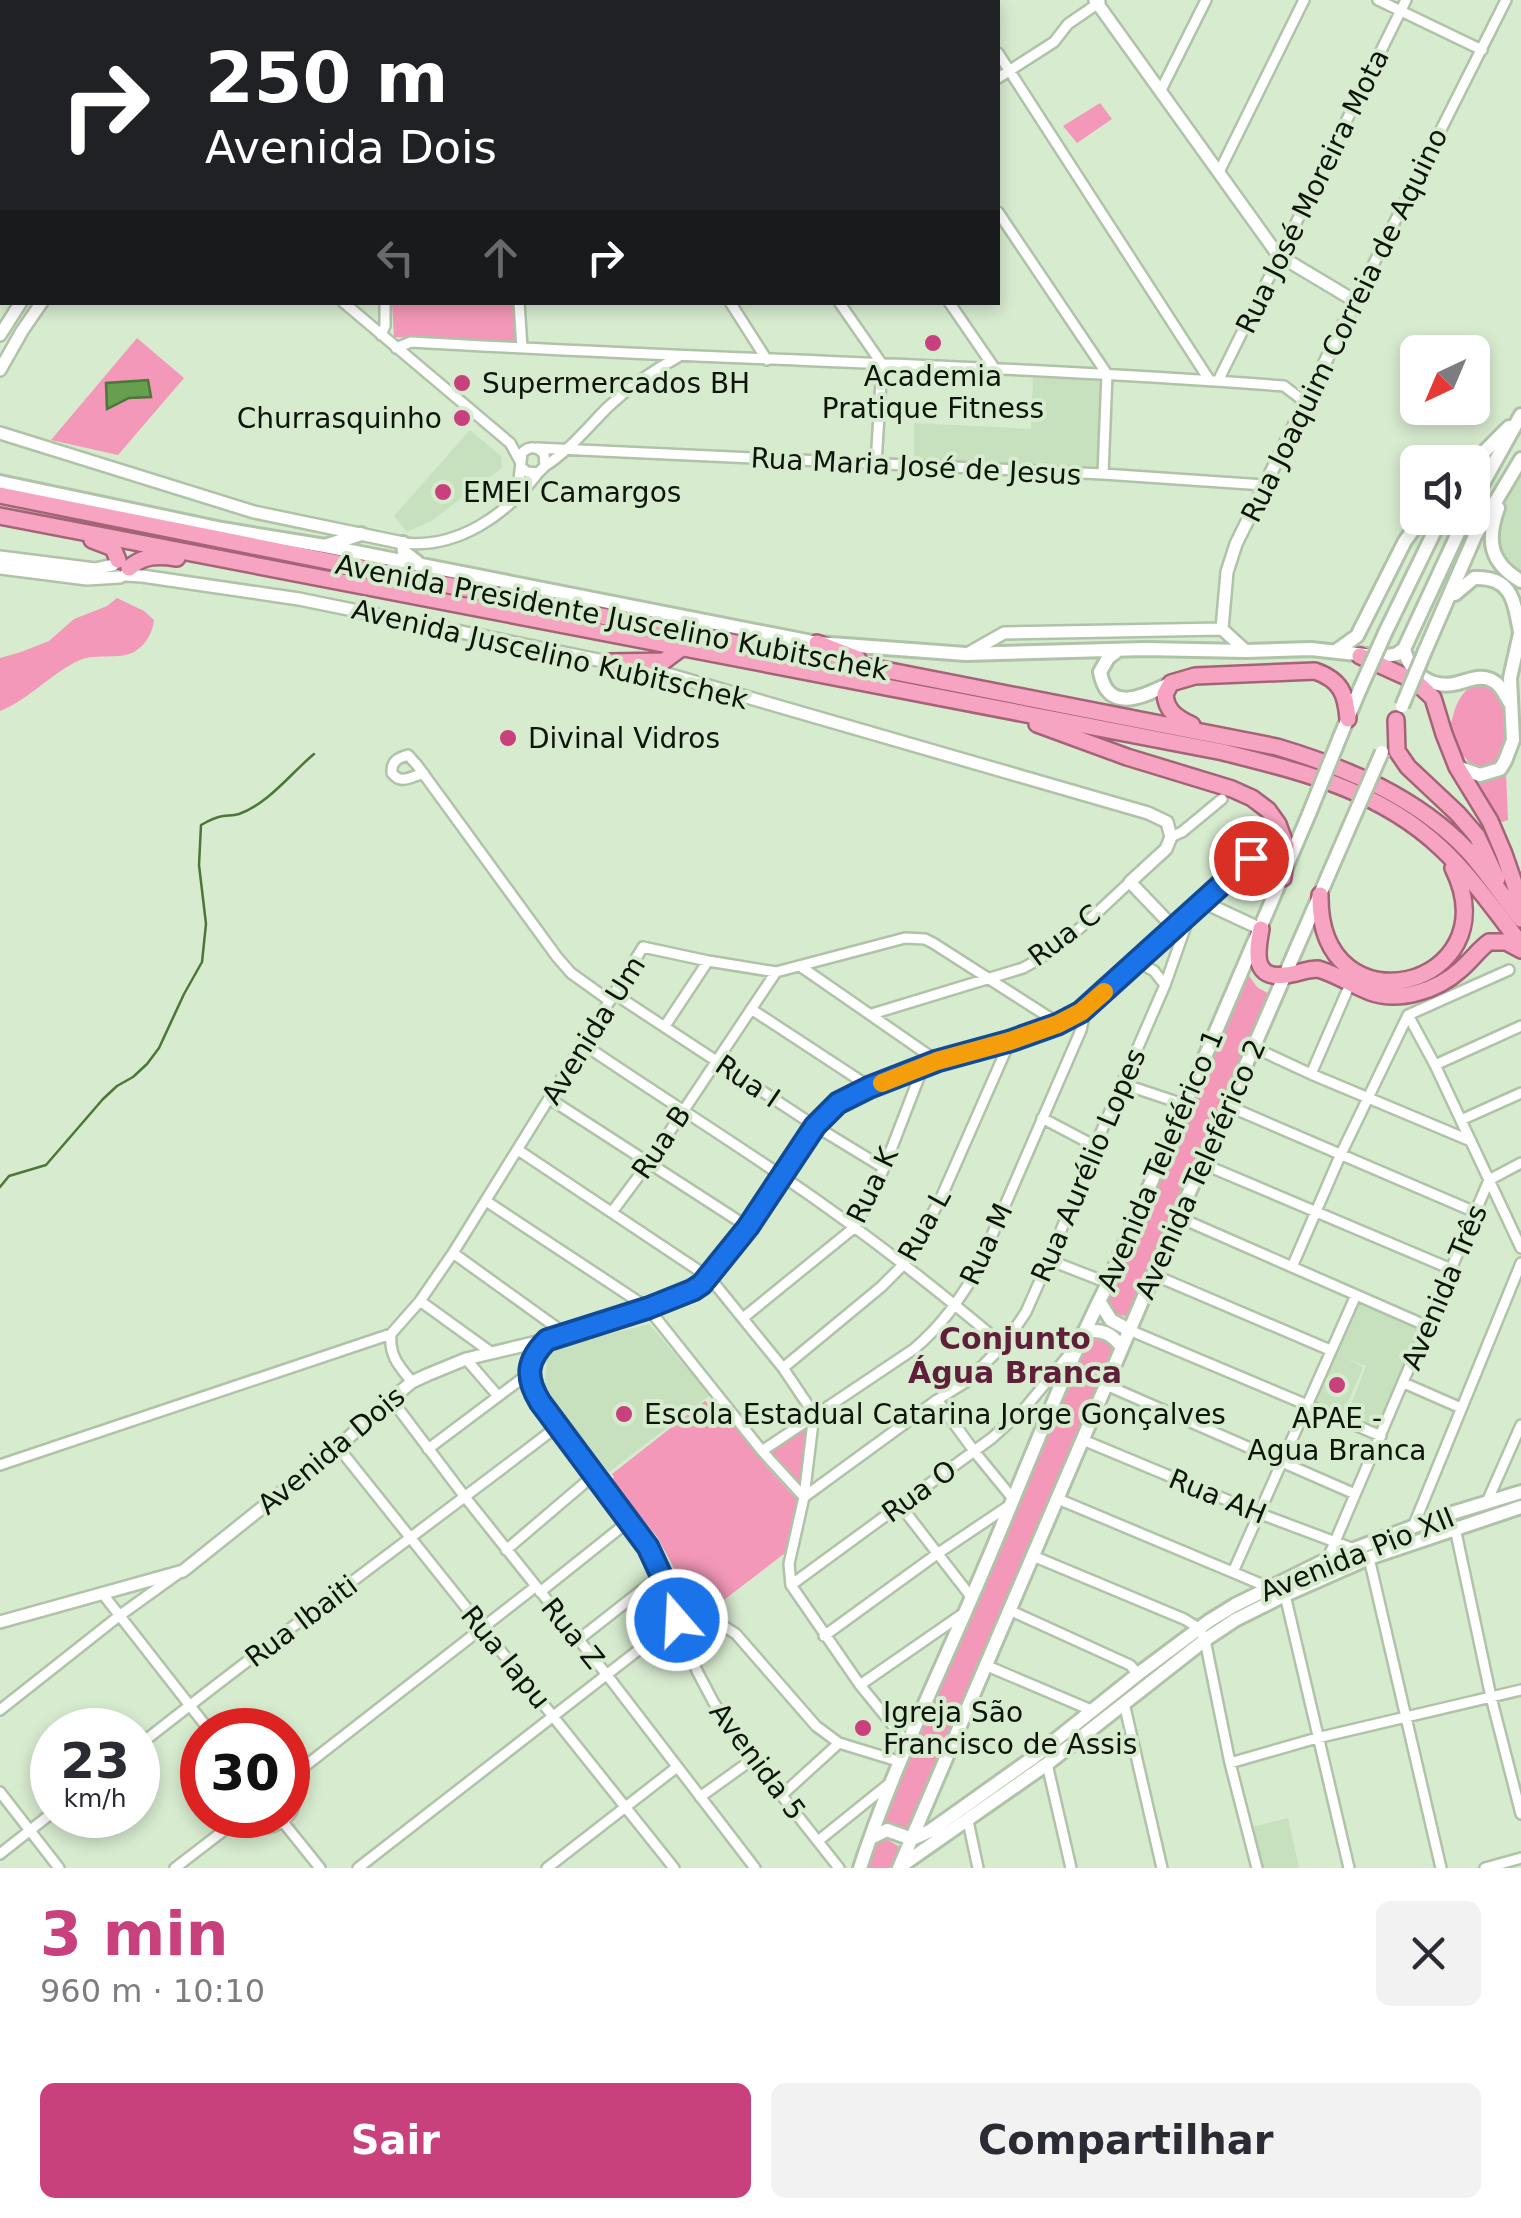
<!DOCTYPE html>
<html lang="pt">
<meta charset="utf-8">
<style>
body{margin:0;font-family:"DejaVu Sans",sans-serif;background:#f2f2f3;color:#2b2b33;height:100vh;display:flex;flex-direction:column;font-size:38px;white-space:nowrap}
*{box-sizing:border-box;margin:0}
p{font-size:32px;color:#7c7c81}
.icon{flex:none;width:55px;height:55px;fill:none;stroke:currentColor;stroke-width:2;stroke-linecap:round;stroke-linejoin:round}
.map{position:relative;height:1868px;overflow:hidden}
.drawer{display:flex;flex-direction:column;background:#fff;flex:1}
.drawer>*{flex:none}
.banner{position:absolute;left:0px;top:0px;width:1000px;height:305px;box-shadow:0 5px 15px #0003;background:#202124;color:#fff;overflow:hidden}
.needle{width:65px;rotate:224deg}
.tools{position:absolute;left:1400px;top:335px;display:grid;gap:20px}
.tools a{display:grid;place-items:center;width:90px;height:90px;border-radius:15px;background:#fff;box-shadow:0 5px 15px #0003;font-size:50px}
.speed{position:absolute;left:30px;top:1708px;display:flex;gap:20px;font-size:50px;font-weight:700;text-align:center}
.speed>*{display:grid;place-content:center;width:130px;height:130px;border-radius:50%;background:#fff;box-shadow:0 5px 15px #0003;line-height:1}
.speed small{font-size:25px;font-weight:400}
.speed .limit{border:15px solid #d22;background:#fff;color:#111}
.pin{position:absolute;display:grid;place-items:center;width:85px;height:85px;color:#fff;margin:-42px;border:5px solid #fff;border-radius:50%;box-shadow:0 2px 10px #0007}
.me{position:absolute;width:110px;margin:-55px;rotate:341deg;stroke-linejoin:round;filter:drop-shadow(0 0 8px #0008)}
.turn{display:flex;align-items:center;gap:35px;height:210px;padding:0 40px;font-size:45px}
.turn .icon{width:130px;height:130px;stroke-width:2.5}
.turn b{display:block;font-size:70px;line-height:85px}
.lanes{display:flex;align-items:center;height:95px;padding:0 40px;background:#0003;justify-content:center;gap:50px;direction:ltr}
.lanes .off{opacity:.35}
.round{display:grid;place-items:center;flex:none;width:105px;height:105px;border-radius:15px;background:#f2f2f3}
.headline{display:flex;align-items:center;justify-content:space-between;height:170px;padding:0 40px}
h1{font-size:60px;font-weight:700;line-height:75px;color:#c8407c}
.cta{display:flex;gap:20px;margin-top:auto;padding:20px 40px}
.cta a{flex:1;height:115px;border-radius:15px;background:#c8407c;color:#fff;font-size:40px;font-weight:700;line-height:115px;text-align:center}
.cta a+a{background:#f2f2f3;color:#2b2b33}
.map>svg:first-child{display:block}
.built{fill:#c7e0be}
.green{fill:#f398b8}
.water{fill:#669f4e;stroke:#4c763a;stroke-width:2.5}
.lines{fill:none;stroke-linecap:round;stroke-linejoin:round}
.stream{stroke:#4c763a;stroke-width:2.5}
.minor-casing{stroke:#b0c3a8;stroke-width:14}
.tertiary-casing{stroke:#b0c3a8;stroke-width:16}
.secondary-casing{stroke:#b0c3a8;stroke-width:18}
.trunk-casing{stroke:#a46478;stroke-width:20}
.minor{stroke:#fff;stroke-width:9}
.tertiary{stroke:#fff;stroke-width:11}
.secondary{stroke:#fff;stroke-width:12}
.trunk{stroke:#f7a4c2;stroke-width:15}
.secondary-bridge-casing{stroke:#b0c3a8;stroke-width:18;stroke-linecap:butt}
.secondary-bridge{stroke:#fff;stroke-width:12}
.route-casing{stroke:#114b97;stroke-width:25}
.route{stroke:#1a73e8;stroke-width:18}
.slow{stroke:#f59e0b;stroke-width:18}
.poi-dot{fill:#c8407c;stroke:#d7ebcf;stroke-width:4}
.labels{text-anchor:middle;stroke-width:8;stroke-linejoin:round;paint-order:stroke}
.street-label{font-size:28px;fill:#0e150b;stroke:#d7ebcf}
.poi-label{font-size:28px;fill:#0e150b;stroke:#d7ebcf;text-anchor:start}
.neighbourhood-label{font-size:30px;font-weight:bold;fill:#5f1e3a;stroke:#d7ebcf}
</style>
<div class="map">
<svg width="1521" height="1868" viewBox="0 0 1521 1868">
<rect width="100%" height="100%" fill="#d7ebcf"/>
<path class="built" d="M 1033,377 L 1103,381 L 1100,472 L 914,463 L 914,423 L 1031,429 Z
M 470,430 L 501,456 L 502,468 L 431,521 L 407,532 L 394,516 Z
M 1521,472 L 1521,576 L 1514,572 L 1499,552 L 1497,528 L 1508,493 Z
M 1356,1302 L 1418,1328 L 1376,1430 L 1346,1417 L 1366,1366 L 1347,1359 L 1363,1367 L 1342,1416 L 1312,1403 Z
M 649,1324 L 710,1395 L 609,1472 L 544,1390 L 548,1350 Z
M 1288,1818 L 1299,1868 L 1263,1868 L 1252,1827 Z"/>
<path class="green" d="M 1100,103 L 1112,119 L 1077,143 L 1063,126 Z
M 392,303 L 515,303 L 517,345 L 394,337 Z
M 137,338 L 184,378 L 118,455 L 51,440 Z
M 117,598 L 144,611 L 154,620 C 153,632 146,645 134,652 C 119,660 97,653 80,660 C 51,673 30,699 0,711 L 0,658 L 21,652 L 49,641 L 74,619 L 107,606 Z
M 1484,683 C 1514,696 1506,739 1498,765 C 1475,778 1458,752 1449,733 C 1454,711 1458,686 1484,683 Z
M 1506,771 L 1508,820 L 1503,822 L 1497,821 L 1468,778 L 1492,778 Z
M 1245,970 L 1257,987 L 1271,995 L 1129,1317 C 1118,1315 1107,1310 1103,1299 Z
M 1096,1334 L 1107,1337 L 1116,1347 L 906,1833 L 892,1824 L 880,1823 L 1086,1338 Z
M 714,1398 L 765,1465 L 800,1503 L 789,1550 L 712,1609 L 687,1593 L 658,1538 L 611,1480 L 614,1477 L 612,1474 L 705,1401 L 708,1403 Z
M 814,1414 L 804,1497 L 762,1451 Z
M 888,1840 L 898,1846 L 898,1857 L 893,1868 L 865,1868 L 876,1842 Z"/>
<path class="water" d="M 148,380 L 151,397 L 129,398 L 107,409 L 106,383 Z"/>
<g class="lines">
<path class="stream" d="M 0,1187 L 9,1176 L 46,1165 L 103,1099 L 117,1086 L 133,1077 L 147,1064 L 159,1048 L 184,994 L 202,962 L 206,924 L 199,865 L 201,825 C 208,821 215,817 223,816 C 229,815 232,816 239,814 C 269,803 290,774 314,754"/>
<defs>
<path id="minor" d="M 11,0 L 34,2
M 277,0 L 277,2
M 368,0 L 368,2
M 533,0 L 535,2
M 639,0 L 641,2
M 748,0 L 750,2
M 855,0 L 857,2
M 962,0 L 963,2
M 1378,0 L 1482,50
M 201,2 L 201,0
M 602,2 L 603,0
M 732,2 L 736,0
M 998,53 L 1210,381
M 998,78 L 1054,42 L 1068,24 L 1100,2
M 1161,90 L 1206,0
M 0,94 L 2,91
M 1219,172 L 1304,0
M 0,200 L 2,201
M 998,212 L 1107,374
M 0,274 L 2,276
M 1355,301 L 1506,0
M 343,302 L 510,443 L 520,461
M 519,302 L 522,348
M 730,302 L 767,360
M 839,302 L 882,364 L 876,465
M 949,302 L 995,369
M 381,335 L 385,326 L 385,302
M 396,348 L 411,342 C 702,359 993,364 1284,386 L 1305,402
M 1218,381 L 1406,0
M 537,448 L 1103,474 L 1264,485
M 545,466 C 569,451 588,427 608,407 C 629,387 652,371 678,357
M 1103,474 L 1107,374
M 512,500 L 519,480 L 522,453 C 529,446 537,446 544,454 L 545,466 L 538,473 L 527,472 L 521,467
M 403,543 C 458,549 506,515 538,473
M 424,774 C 411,775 402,786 392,773 C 391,761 398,758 408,755 L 417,765 L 557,957 L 571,973 L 610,1001
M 1171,837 L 1182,832 L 1222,799
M 1203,902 L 1267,843
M 1138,962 L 1154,971 L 1165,985
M 800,966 L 937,1061
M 613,993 L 815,1126 L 884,1168
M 751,1009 L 870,1087
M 872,1014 L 1023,968 C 1064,947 1096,913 1130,882
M 1408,1015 L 1435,1065 L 1521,1248
M 1408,1015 L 1509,970
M 665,1026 L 708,961
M 583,1044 C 649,1089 716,1131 782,1176 C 859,1228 932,1285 1003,1345
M 1253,1047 L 1311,1074 L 1471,1141
M 1435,1065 L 1521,1026
M 1311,1074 L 1347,991
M 1123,1084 L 1183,1104
M 550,1099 L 748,1227
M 1228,1106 L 1475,1212
M 1042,1118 L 1095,1146
M 1461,1120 L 1521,1093
M 518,1150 L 710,1278 L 783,1368 L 814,1414 L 804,1497 L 789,1564 L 791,1585 L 860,1685 L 908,1744
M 1203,1164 L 1451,1269
M 486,1201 L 648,1308 L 762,1451 L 804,1497 L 937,1400 L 969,1380 L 1003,1345 L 1016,1327 L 1026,1312 L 1049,1260 L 1095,1146 L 1165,985 L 1189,917
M 612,1212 L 650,1161 L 776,972
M 1178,1217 L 1427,1326
M 453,1253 L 567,1335
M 1049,1260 L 1108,1283
M 1292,1267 L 1340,1156 L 1408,1015
M 1154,1275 L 1330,1350
M 420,1301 L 492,1353
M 743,1318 L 855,1227 L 884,1168 L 923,1067
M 1129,1330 L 1381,1436
M 545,1342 C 526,1361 527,1380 539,1403 L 648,1547 L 661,1575 L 697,1671 L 714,1703 L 753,1759 L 839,1868
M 466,1359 L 498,1396
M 783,1368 L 881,1287 L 904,1264 L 940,1200 L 1010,1041
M 412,1382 C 399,1366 389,1356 391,1334 L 420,1301 L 453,1253 L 643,947 L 708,961 L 776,972 L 905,938 L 925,939 L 933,943 L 1058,1023
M 1404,1383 L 1461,1408
M 1106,1385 L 1355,1494
M 391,1399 L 465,1497 L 607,1675 L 755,1868
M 937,1400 L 974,1451 L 1014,1500
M 1083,1440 L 1258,1513 L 1354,1549
M 338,1447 L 674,1868
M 428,1449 L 528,1374
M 762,1451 L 914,1349 C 941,1326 958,1302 976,1272 L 1081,1030 L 1083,1021 L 1081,1012
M 0,1465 L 391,1334
M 1058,1499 L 1268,1587
M 1486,1504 L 1521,1425
M 900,1505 L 972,1598
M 1413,1527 L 1521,1263
M 1455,1528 L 1491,1697 L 1521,1814
M 506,1550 L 594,1475
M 1033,1556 L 1184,1619 L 1199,1628 L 1205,1640 L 1230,1763 L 1257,1868
M 1328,1558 L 1489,1180 L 1521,1163
M 1369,1558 L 1441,1868
M 1233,1572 L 1356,1295
M 791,1585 L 992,1438 L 1025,1408 L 1072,1351
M 540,1592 L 629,1521
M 102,1593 L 209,1730
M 1285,1595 L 1349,1868
M 673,1610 L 705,1614 L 736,1634 L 816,1726 L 839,1743 L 901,1762
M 1009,1610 L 1130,1665 L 1138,1674
M 824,1636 L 937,1554 L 1010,1505
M 578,1640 L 661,1575
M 985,1665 L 1091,1710
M 860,1685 L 964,1613
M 1124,1703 L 1162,1868
M 0,1710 L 119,1616 L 176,1575
M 138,1746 C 276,1637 418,1533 558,1426
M 1230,1763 L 1317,1738 L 1521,1690
M 1047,1764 L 1071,1868
M 291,1777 L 535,1587
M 0,1792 L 59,1868
M 783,1794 L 839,1743
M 700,1797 L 753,1759
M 237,1815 C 269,1848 314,1810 288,1773
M 968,1821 L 978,1868
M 283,1822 L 320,1868
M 818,1841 L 890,1783
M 0,1854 L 52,1813
M 175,1868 L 240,1818
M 358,1868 L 677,1620
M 547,1868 L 677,1767
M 1485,1868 L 1521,1858"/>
<path id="tertiary" d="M 1095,0 L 1278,255 L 1355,301 L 1236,544 L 1227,572 L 1222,629
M 225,2 L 226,0
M 239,2 L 240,0
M 0,335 L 21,302
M 0,370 L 22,331 L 42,302
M 0,433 L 254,512 L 403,543
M 0,557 L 95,569 L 113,565
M 0,568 L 87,579 L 120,577
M 125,575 L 142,576 L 299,599 L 667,674 L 1148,813 L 1167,822 L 1171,837 L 1166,849 L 1130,882 L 1174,928
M 1222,629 L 1246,651
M 967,654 L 1004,633 L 1222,629
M 0,1622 L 183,1571 L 338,1447 L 391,1399 L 412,1382 L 427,1375 L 466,1359 L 567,1335 L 693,1291 L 710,1278 L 748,1227 L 815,1126 L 839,1103 L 870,1087 L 937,1061 L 1010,1041 L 1073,1017 L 1081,1012 L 1203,902 L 1261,929"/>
<path id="secondary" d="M 1472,464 L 1509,427
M 0,482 L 222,529 L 325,546 L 817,643 L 966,654 L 1145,649 L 1246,651 L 1311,649 L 1383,657 L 1397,654 L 1404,649 L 1465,518
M 1472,503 L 1521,415
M 1498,508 C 1486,541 1490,563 1521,581
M 403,543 L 404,552 L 417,562
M 325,546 L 361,534
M 1455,594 L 1474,578 C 1512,576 1514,601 1520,632
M 1385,633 L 1441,518
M 1404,649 C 1410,674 1432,690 1458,683 C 1470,680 1484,673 1496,683 C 1502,687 1506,697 1510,703
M 1117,651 L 1108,658 L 1100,672 C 1108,716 1146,695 1171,683
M 1336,651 L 1357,636 L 1405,541 L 1422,518
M 1425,651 L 1475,536 L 1521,459
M 1340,737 L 1360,689
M 1457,767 L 1480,775 L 1500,769 L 1505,761 L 1513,740 L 1510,678 L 1521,629
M 1099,1301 L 1111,1320 L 1129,1330
M 1084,1332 C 1102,1329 1111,1333 1122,1347
M 871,1838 L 887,1830 L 912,1839
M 912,1839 L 930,1831 L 1034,1757 L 1138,1674 L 1209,1621 L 1235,1605 L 1328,1559 L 1436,1518 L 1521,1492
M 901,1866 L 1047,1764 L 1205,1640 L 1235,1620 L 1285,1595 L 1369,1558 L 1521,1507
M 860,1868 C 891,1773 935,1683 974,1592 C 1019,1489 1058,1383 1108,1283 L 1309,814
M 899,1868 L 1178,1217 L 1228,1106 L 1348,830"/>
<path id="trunk" d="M 0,495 L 815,659 L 885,670 L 1277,747 C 1347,768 1417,797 1468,851 C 1487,872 1503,897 1521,919
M 0,516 L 1223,752 C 1302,772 1380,790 1441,848 C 1471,876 1496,912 1521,944
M 92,540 L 113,548 L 118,560
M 129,568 C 144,555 158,555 177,558
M 817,643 L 858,659
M 1360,656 L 1415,681 L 1433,698 L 1444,734 L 1457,767 L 1490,821 L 1504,854 L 1521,903
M 610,662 L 664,661 L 683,647
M 1396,720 L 1397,751 L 1408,767 L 1458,814 L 1477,836 L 1497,879
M 1037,724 L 1127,757 L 1232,789 L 1252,798 L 1268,810 L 1278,824 L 1286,846 L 1283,878
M 1192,725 C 1177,718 1166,711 1165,694 L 1171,683 L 1195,676 L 1315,671 C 1341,680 1346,694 1348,719
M 1320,895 C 1318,1036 1512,988 1453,868
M 1261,929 C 1257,950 1251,980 1286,975 C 1297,974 1306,969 1318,969 C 1336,974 1352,985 1370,992 C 1399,1003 1438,990 1460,970 C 1471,961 1478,950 1489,942 L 1506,942 L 1521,950"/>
</defs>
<use href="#minor" class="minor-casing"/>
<use href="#tertiary" class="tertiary-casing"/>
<use href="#secondary" class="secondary-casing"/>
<use href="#trunk" class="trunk-casing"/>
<use href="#minor" class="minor"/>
<use href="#tertiary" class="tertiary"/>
<use href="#secondary" class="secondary"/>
<use href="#trunk" class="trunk"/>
<defs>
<path id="secondary-bridge" d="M 1360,689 L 1385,633
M 1402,706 L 1425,651
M 1309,814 L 1340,737
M 1348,830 L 1382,752"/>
</defs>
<use href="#secondary-bridge" class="secondary-bridge-casing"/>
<use href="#secondary-bridge" class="secondary-bridge"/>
</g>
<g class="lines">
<defs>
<path id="route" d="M 677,1620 L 661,1575 L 648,1547 L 540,1402 C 525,1377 526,1361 547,1340 L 648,1308 L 693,1290 L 702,1284 L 748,1227 L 815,1126 L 838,1103 L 870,1087 L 937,1061 L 1010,1041 L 1058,1024 L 1081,1012 L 1251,858"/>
</defs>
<use href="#route" class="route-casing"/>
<use href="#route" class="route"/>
<path class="slow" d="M 882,1083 L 937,1061 L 1010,1041 L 1058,1024 L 1081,1012 L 1104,992"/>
</g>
<g class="poi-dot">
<circle cx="933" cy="343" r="10"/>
<circle cx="462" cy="383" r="10"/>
<circle cx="462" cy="418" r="10"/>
<circle cx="443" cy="492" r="10"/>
<circle cx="508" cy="738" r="10"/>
<circle cx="1337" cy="1385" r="10"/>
<circle cx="624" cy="1414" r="10"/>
<circle cx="863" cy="1728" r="10"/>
</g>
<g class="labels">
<g class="street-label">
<text transform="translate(1312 191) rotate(-64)" y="10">Rua José Moreira Mota</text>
<text transform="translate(1344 325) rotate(-64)" y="10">Rua Joaquim Correia de Aquino</text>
<text transform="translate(916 466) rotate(3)" y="10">Rua Maria José de Jesus</text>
<text transform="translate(612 617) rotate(11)" y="10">Avenida Presidente Juscelino Kubitschek</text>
<text transform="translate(550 654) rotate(13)" y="10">Avenida Juscelino Kubitschek</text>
<text transform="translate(1064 935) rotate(-37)" y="10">Rua C</text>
<text transform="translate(593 1030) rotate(-58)" y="10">Avenida Um</text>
<text transform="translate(748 1081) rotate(34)" y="10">Rua I</text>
<text transform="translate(661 1142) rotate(-56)" y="10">Rua B</text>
<text transform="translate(1160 1160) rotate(-67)" y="10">Avenida Teleférico 1</text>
<text transform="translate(1088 1165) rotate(-67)" y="10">Rua Aurélio Lopes</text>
<text transform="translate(1200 1169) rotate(-66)" y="10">Avenida Teleférico 2</text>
<text transform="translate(872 1185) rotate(-64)" y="10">Rua K</text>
<text transform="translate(924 1225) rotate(-61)" y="10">Rua L</text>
<text transform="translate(986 1244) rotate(-65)" y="10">Rua M</text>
<text transform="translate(1444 1287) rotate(-67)" y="10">Avenida Três</text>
<text transform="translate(331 1450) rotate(-40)" y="10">Avenida Dois</text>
<text transform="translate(919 1491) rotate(-36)" y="10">Rua O</text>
<text transform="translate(1218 1496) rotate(22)" y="10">Rua AH</text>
<text transform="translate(1357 1554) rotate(-22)" y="10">Avenida Pio XII</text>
<text transform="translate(301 1621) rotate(-37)" y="10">Rua Ibaiti</text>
<text transform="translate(573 1633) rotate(51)" y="10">Rua Z</text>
<text transform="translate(506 1657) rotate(51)" y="10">Rua Iapu</text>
<text transform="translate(758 1761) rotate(53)" y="10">Avenida 5</text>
</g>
<g class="poi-label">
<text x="933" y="386" text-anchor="middle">Academia<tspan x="933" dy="32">Pratique Fitness</tspan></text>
<text x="482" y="393">Supermercados BH</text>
<text x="442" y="428" text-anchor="end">Churrasquinho</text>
<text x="463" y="502">EMEI Camargos</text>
<text x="528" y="748">Divinal Vidros</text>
<text x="644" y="1424">Escola Estadual Catarina Jorge Gonçalves</text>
<text x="1337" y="1428" text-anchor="middle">APAE -<tspan x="1337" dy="32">Agua Branca</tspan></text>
<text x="883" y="1722">Igreja São<tspan x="883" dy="32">Francisco de Assis</tspan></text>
</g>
<g class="neighbourhood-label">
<text x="1015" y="1349">Conjunto<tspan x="1015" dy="34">Água Branca</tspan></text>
</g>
</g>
</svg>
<div class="tools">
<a><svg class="needle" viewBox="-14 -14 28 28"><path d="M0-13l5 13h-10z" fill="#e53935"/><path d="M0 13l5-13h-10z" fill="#7c7c81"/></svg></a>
<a><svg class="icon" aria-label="sound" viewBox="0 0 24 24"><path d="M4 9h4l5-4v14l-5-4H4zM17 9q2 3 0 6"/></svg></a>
</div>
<div class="speed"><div>23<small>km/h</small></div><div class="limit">30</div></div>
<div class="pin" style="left:1251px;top:858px;background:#d93025"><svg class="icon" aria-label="arrive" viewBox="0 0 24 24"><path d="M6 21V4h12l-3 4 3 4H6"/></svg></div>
<svg class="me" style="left:677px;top:1620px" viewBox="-20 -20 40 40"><circle r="17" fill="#1a73e8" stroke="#fff" stroke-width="3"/><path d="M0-11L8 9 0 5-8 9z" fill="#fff"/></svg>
<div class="banner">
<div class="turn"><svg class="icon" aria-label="right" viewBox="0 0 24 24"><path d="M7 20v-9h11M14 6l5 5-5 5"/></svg><div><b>250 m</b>Avenida Dois</div></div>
<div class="lanes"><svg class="icon off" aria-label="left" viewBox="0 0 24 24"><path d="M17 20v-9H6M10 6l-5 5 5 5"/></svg><svg class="icon off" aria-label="ahead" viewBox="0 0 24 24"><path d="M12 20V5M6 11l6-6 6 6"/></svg><svg class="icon" aria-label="right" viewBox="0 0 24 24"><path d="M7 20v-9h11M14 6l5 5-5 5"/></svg></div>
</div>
</div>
<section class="drawer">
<div class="headline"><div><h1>3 min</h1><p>960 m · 10:10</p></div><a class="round"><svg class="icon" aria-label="close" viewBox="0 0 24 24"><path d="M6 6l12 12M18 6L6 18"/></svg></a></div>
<div class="cta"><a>Sair</a><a>Compartilhar</a></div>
</section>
